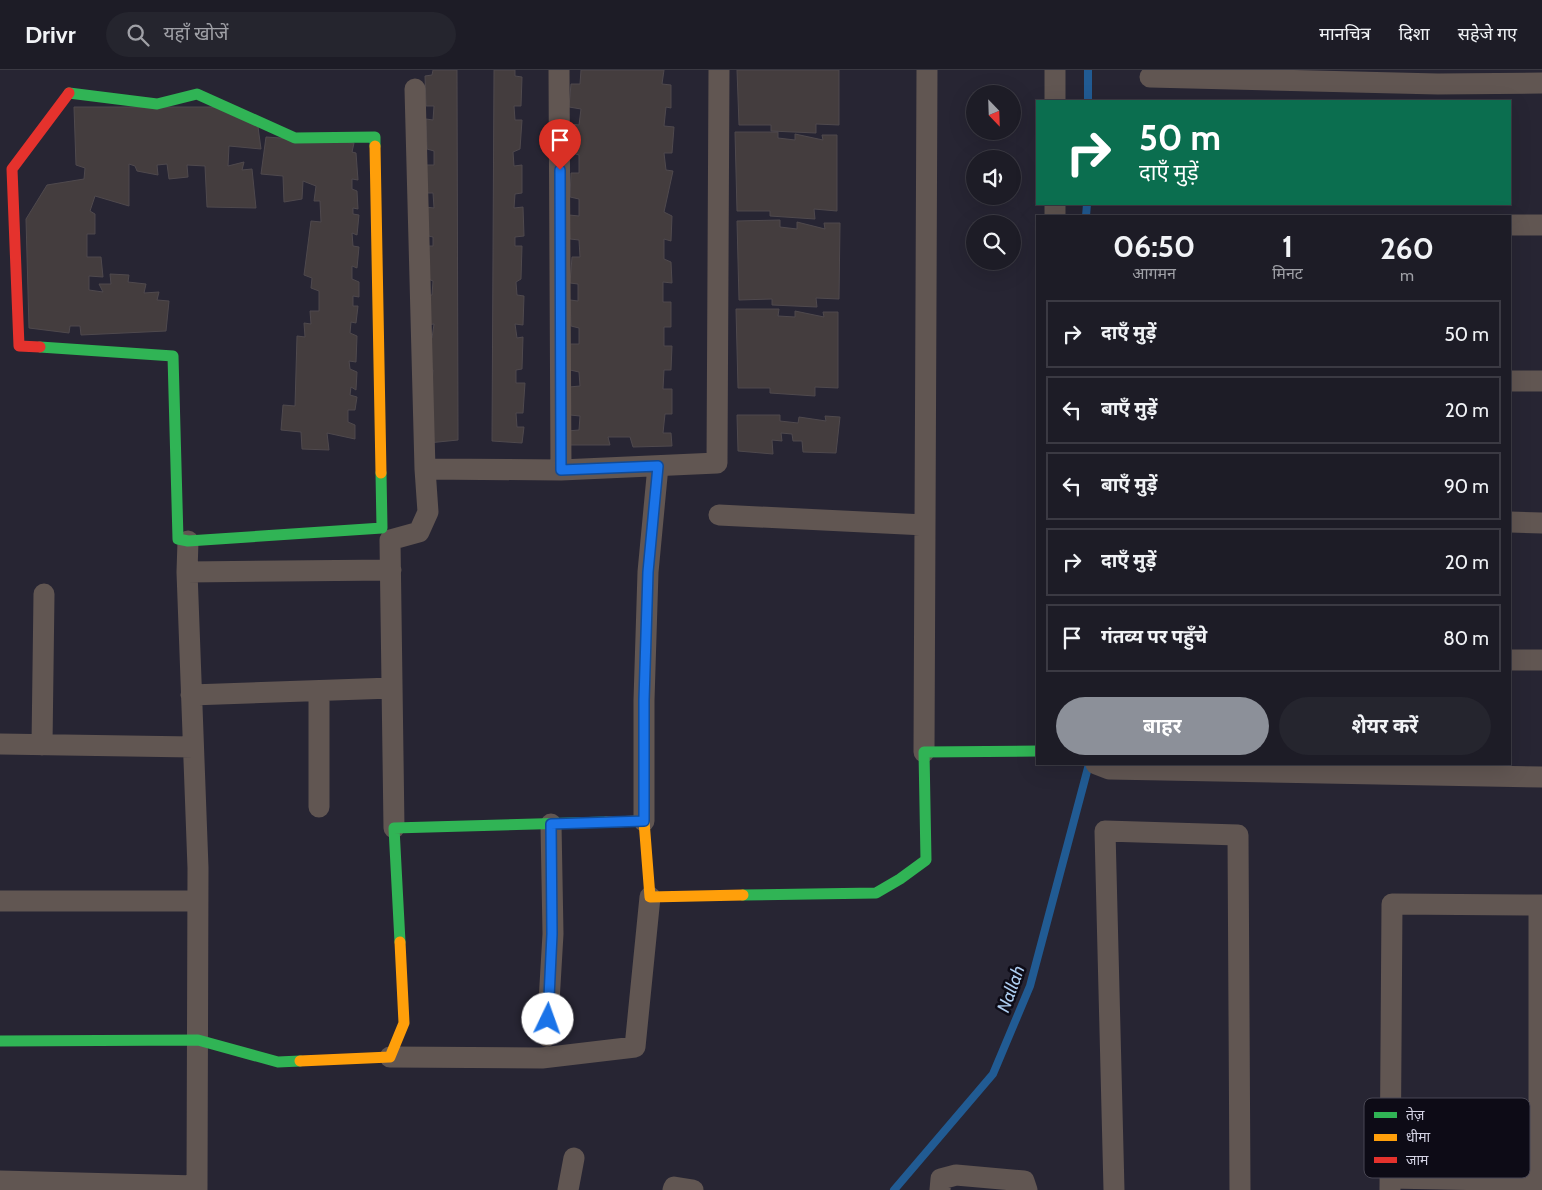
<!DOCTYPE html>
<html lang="hi">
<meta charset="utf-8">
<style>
body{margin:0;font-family:Cabin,"Noto Sans Devanagari",sans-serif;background:#25252e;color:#f1f3f6;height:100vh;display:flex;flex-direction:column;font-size:19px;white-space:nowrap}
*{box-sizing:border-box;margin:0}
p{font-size:16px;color:#a0a1a7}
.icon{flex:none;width:28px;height:28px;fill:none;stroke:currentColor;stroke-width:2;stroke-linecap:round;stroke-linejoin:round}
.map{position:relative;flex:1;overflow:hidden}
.sheet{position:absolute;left:1036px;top:145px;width:475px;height:550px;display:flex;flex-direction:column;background:#1d1c26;border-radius:0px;box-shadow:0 5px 20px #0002,0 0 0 1px #3b3a43}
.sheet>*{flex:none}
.hud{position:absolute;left:1036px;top:30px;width:475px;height:105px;border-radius:0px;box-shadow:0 5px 20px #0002,0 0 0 1px #3b3a43;background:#0b6e4f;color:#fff;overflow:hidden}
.needle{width:32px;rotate:157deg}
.buttons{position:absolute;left:966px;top:15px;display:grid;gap:10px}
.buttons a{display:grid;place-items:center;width:55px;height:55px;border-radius:50%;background:#1d1c26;box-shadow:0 5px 20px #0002,0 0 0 1px #3b3a43;font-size:25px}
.pin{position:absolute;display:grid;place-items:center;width:42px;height:42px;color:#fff;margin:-51px -21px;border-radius:50% 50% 50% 0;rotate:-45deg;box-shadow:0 0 5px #0007}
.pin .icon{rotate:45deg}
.me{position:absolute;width:55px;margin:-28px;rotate:3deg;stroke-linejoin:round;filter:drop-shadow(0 0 4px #0008)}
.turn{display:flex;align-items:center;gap:18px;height:105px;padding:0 20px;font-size:22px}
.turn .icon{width:65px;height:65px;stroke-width:2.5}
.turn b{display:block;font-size:35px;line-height:42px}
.eta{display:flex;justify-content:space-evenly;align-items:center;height:85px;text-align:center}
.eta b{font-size:30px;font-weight:700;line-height:35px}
.cta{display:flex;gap:10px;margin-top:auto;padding:10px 20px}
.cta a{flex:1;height:58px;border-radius:30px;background:#8c9099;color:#fff;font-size:20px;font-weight:700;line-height:58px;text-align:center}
.cta a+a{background:#25252e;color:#f1f3f6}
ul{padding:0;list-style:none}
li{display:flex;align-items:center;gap:15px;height:68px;margin:0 10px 8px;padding:0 10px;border:2px solid #3b3a43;border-radius:0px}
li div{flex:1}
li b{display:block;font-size:19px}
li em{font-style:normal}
header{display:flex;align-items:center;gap:30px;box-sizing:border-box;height:70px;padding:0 25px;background:#1d1c26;border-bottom:1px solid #3b3a43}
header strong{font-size:24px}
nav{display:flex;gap:28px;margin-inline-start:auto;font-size:18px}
.search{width:350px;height:45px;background:#25252e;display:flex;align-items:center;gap:12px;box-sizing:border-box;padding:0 18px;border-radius:28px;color:#a0a1a7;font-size:19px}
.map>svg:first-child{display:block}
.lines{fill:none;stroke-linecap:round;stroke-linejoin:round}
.stream{stroke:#215b93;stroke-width:8}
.building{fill:#443d3e;stroke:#4f494d}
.street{stroke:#615652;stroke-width:21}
.fast{stroke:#30b455;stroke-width:11}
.slow{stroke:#ff9f0a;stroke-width:11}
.jam{stroke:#e5322d;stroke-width:11}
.route-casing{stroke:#114b97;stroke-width:12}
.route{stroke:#1a73e8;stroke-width:9}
.labels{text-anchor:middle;stroke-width:5;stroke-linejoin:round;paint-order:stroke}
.water-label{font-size:18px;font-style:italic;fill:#aecdf0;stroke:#0d0b16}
.key{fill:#0d0b16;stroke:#494754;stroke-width:1}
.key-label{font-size:14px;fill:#d4d3e4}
</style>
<header>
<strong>Drivr</strong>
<div class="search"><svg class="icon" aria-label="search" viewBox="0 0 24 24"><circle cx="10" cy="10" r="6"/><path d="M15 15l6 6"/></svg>यहाँ खोजें</div>
<nav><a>मानचित्र</a><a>दिशा</a><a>सहेजे गए</a></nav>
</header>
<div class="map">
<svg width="1542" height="1120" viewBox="0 0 1542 1120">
<rect width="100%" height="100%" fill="#272533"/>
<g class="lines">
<path class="stream" d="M 1088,31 L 1088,0
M 1086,146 L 1087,134
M 894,1120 L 993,1004 L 1030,916 L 1089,694"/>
</g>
<path class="building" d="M 433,0 L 457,0 L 458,370 L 428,373 L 433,300 L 427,299 L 426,267 L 432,268 L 434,254 L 426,255 L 425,226 L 432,225 L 433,211 L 428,209 L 426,176 L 433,176 L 433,167 L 424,165 L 425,137 L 434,138 L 433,123 L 425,123 L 426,95 L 434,95 L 434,81 L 427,79 L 426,49 L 433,50 L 434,36 L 426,36 L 425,6 L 432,5 Z
M 494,0 L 515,0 L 515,6 L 522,7 L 521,36 L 514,36 L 515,50 L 522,50 L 520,79 L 513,82 L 514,96 L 522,95 L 522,123 L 515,124 L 514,138 L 523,137 L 524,166 L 515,167 L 515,176 L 522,176 L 521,209 L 516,212 L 517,225 L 524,226 L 523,255 L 515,254 L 517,268 L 523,267 L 522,299 L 516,300 L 516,313 L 525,313 L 523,343 L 516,343 L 517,357 L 524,357 L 522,373 L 492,371 Z
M 581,0 L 664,0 L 662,14 L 671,15 L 671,38 L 666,37 L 664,56 L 674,57 L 672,83 L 664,83 L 666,100 L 673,101 L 664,142 L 672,146 L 671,171 L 664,169 L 664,189 L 671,192 L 672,213 L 663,212 L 663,232 L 671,232 L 671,257 L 664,257 L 664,276 L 672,276 L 671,300 L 664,300 L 663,319 L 672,319 L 672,344 L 665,344 L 663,363 L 671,363 L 672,376 L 633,377 L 630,367 L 608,367 L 610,375 L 569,375 L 567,361 L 579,360 L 580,346 L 570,345 L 569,317 L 580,316 L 579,302 L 570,300 L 570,274 L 579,274 L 579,258 L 571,256 L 570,230 L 578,231 L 578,214 L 570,213 L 572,187 L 580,187 L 579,170 L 570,169 L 569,145 L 579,146 L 579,129 L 570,127 L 571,103 L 579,103 L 579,85 L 572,83 L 570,54 L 579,55 L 581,39 L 569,37 L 571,14 L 580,14 Z
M 737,0 L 839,0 L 839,55 L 816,54 L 816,63 L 771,61 L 771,55 L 739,55 Z
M 74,37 L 230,37 L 258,57 L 261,79 L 229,76 L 228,96 L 244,92 L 242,100 L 252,99 L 256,138 L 207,137 L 205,96 L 187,95 L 188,107 L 169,109 L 167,94 L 157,95 L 158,105 L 137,101 L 135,96 L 129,94 L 129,136 L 95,126 L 90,141 L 95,144 L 95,164 L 87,164 L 87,187 L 101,187 L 103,207 L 89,206 L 89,220 L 103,222 L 99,214 L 111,214 L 110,204 L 129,205 L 128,212 L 146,214 L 144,223 L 159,222 L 157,230 L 169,231 L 166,261 L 81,265 L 80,256 L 70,256 L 69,263 L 29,258 L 26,149 L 47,115 L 84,109 L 85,98 L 76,95 Z
M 735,62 L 778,62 L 778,68 L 795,70 L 795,64 L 823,70 L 822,65 L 837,65 L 837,141 L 814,139 L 815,149 L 770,146 L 770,141 L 737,141 Z
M 266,67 L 354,73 L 352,82 L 356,83 L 358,110 L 352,109 L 352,119 L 357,121 L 358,139 L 353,138 L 353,144 L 359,145 L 357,165 L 352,163 L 353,176 L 359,177 L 357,198 L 352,196 L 352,209 L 359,212 L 359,227 L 353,226 L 353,236 L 358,236 L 356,253 L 351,252 L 350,263 L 357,266 L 356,292 L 349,291 L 350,299 L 357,302 L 356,320 L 351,317 L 350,325 L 357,327 L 355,340 L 348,340 L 348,352 L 355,355 L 355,369 L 327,363 L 329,380 L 302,379 L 301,362 L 281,360 L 283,335 L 295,336 L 297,266 L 305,267 L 304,253 L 311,254 L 310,241 L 319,241 L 319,221 L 311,218 L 312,208 L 304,205 L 311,151 L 321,152 L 320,131 L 314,131 L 316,116 L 303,111 L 302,129 L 284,132 L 283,106 L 261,104 Z
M 780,150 L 780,157 L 797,159 L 797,152 L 825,159 L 824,153 L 840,153 L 839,229 L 816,228 L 817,237 L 772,235 L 772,229 L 739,230 L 737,151 Z
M 736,239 L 779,239 L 778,246 L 795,247 L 795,241 L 824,247 L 823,242 L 838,242 L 838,318 L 815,317 L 815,326 L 770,323 L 770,318 L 738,318 Z
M 737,345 L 780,345 L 780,351 L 798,353 L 799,347 L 826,351 L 825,346 L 840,347 L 836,383 L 803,382 L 802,371 L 793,371 L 792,364 L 781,363 L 782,371 L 772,370 L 773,384 L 738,381 Z"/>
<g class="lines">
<path class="street" d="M 559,0 L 561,400
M 1055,0 L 1055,31
M 1150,7 L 1438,14 L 1542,13
M 415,19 L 425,399
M 1055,134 L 1055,146
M 1510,155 L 1542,155
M 1510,311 L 1542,311
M 719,445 L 925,455
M 1510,452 L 1542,453
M 188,471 L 187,502 L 198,798 L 197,1120
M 187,502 L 391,500
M 1510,590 L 1542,590
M 319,621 L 319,737
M 191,625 L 392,618
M 0,674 L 193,677
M 42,675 L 44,524
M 924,682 L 927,0
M 1096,694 L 1109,699 L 1542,707
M 644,751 L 644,630 L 648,502 L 658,396
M 394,758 L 390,470 L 419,462 L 428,442 L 425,399 L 561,400 L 717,393 L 719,0
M 0,831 L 198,831
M 547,966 L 553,864 L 551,754
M 390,987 L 542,988 L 635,977 L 650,827
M 1390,1108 L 1542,1111
M 0,1111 L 197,1116
M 568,1120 L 574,1088
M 673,1120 L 674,1117 L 693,1120
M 940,1120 L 941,1109 L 956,1105 L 1024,1111 L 1027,1120
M 1114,1120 L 1105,761 L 1238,765 L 1240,1120
M 1390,1120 L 1392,834 L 1542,835
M 1539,1120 L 1539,835"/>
<path class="fast" d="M 69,23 L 157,34 L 197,24 L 295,68 L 375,67 L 375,76
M 40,277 L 173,286 L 178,469 L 188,471 L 382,458 L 381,403
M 743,825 L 876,823 L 900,809 L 926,790 L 924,682 L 1038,681
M 400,872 L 394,758 L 606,752
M 0,971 L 198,970 L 278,992 L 300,991"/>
<path class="slow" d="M 375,76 L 381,403
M 606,752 L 644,751 L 650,827 L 743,825
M 300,991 L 390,987 L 404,953 L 400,872"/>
<path class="jam" d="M 40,277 L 19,276 L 12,99 L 69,23"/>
</g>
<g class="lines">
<defs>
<path id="route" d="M 548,949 L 552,864 L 551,754 L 644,751 L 644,630 L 648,502 L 658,396 L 561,400 L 560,100"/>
</defs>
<use href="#route" class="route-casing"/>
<use href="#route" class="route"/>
</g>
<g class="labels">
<g class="water-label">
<text transform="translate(1011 919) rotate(-70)" y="6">Nallah</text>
</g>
</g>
<rect x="1364" y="1028" width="166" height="80" rx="8" class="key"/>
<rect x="1374" y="1042" width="23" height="6" fill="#30b455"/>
<rect x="1374" y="1064" width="23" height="7" fill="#ff9f0a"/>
<rect x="1374" y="1087" width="23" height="6" fill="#e5322d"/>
<g class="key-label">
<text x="1406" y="1050">तेज़</text>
<text x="1406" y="1072">धीमा</text>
<text x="1406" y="1095">जाम</text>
</g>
</svg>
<div class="buttons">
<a><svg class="needle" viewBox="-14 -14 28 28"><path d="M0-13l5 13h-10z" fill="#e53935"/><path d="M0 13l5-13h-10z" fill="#a0a1a7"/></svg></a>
<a><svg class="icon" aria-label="sound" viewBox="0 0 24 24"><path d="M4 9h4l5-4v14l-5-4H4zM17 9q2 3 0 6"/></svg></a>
<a><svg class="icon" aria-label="search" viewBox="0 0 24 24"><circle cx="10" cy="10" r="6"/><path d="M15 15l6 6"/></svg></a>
</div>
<div class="pin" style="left:560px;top:100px;background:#d93025"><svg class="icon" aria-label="arrive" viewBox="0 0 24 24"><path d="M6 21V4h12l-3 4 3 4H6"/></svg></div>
<svg class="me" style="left:548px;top:949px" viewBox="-20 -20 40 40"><circle r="19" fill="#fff"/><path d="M0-13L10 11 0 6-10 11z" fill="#1a73e8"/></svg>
<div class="hud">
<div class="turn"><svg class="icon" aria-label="right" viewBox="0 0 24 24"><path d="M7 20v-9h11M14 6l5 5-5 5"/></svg><div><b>50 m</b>दाएँ मुड़ें</div></div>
</div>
<section class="sheet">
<div class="eta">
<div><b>06:50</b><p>आगमन</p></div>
<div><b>1</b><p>मिनट</p></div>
<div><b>260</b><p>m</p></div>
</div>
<ul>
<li><svg class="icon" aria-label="right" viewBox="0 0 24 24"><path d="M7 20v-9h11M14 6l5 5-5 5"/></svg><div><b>दाएँ मुड़ें</b></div><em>50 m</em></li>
<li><svg class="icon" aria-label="left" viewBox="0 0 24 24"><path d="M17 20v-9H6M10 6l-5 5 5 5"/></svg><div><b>बाएँ मुड़ें</b></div><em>20 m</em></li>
<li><svg class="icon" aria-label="left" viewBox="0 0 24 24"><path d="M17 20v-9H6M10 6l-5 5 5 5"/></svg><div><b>बाएँ मुड़ें</b></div><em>90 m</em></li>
<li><svg class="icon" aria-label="right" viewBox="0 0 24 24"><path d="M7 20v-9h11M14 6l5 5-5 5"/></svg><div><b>दाएँ मुड़ें</b></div><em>20 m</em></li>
<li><svg class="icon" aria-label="arrive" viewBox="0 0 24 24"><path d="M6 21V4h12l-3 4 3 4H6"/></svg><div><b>गंतव्य पर पहुँचे</b></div><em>80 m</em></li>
</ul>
<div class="cta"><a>बाहर</a><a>शेयर करें</a></div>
</section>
</div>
